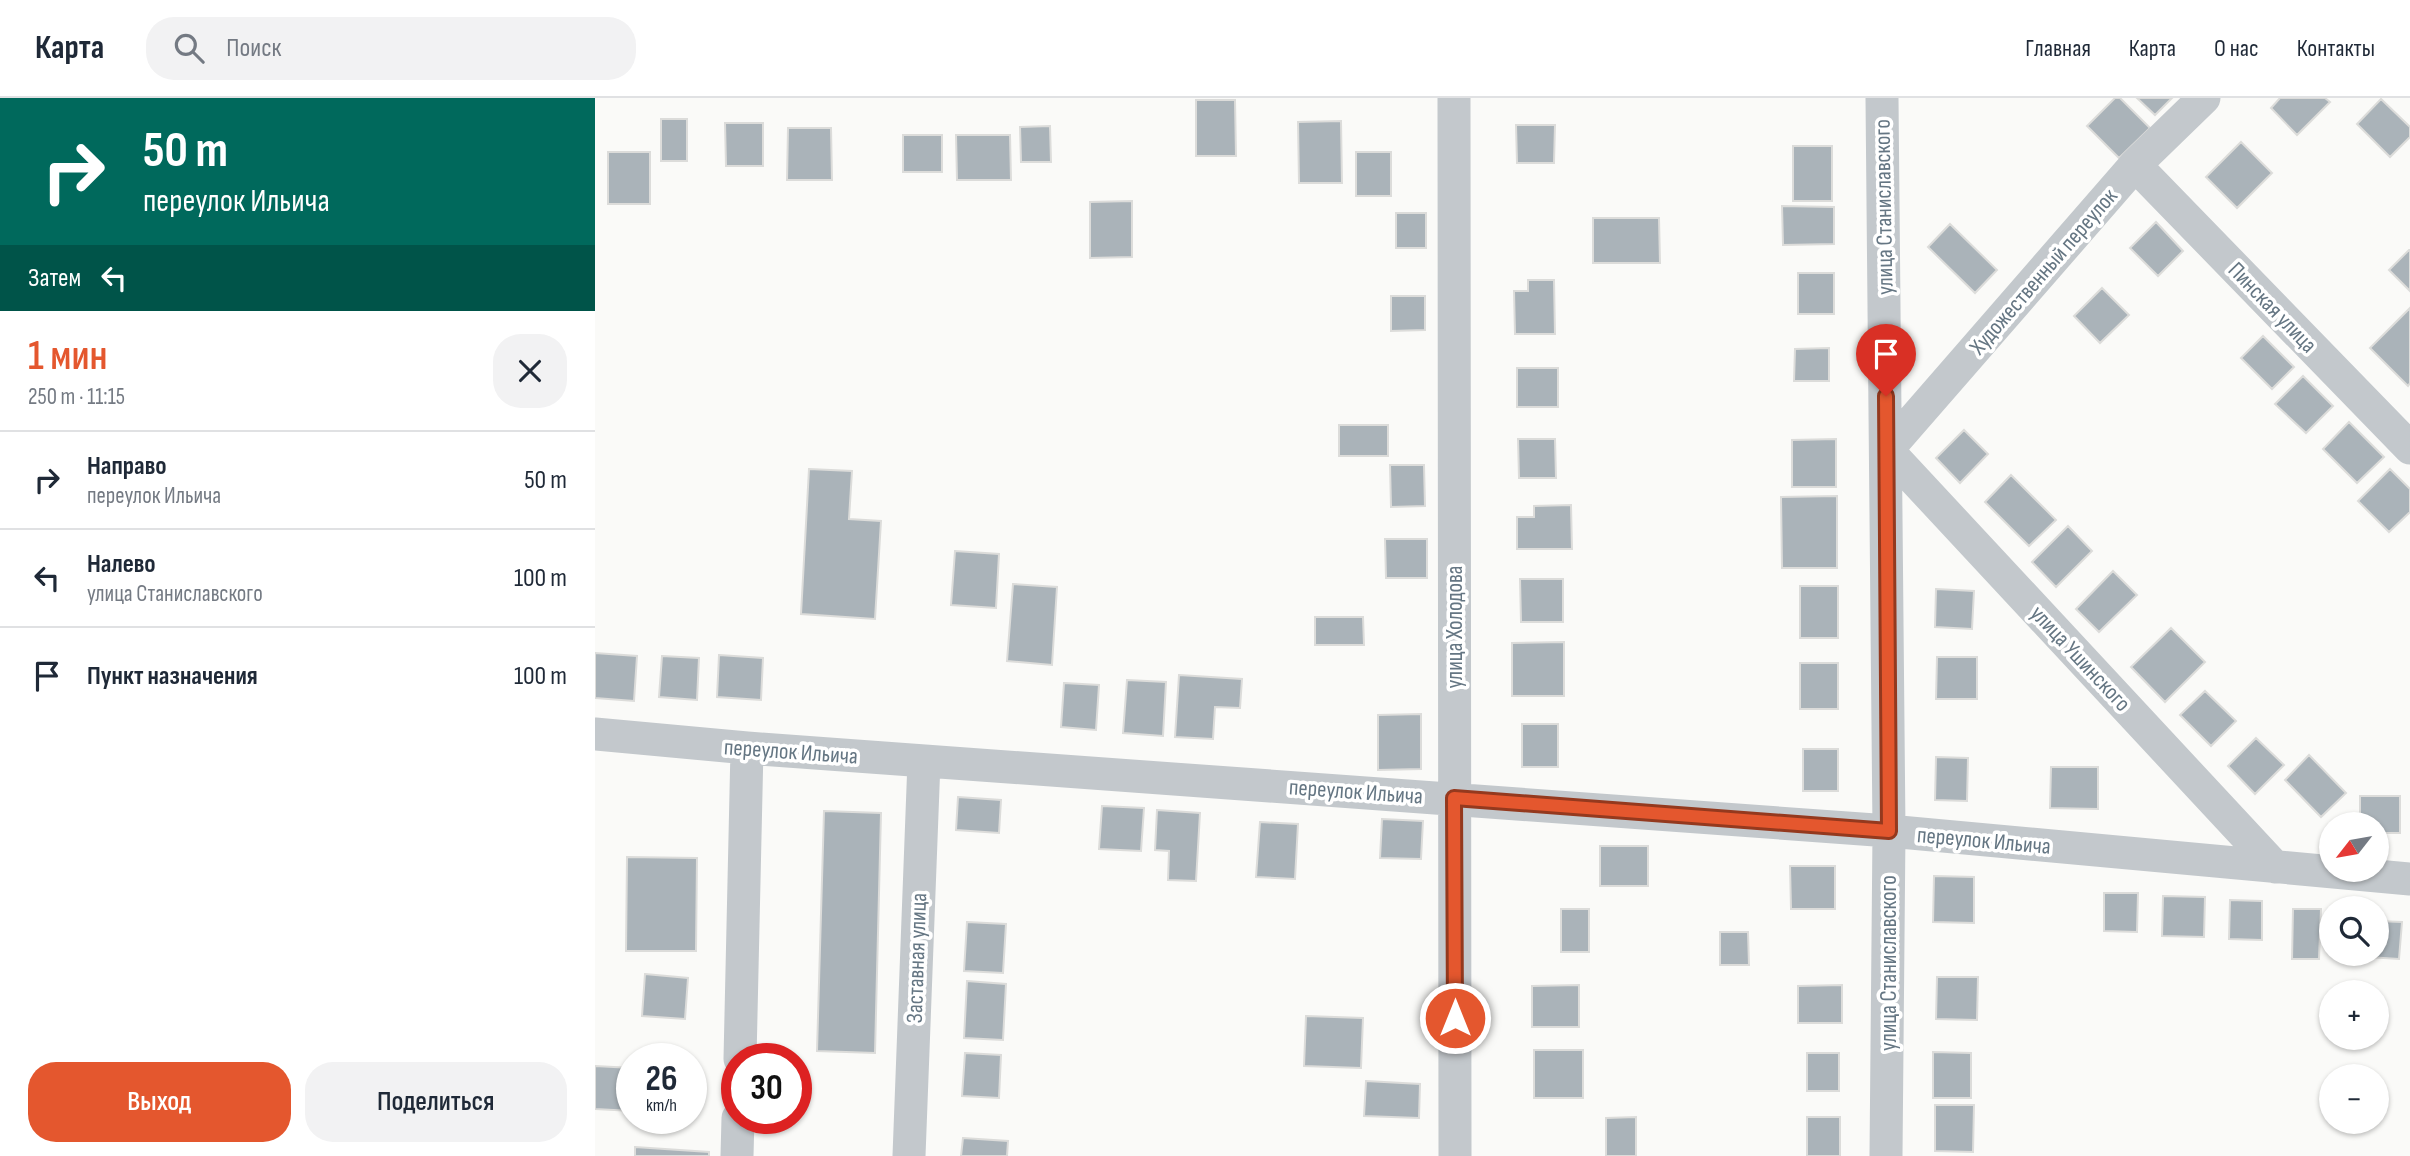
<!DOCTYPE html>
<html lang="ru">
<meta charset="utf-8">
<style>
body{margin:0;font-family:"Sofia Sans Condensed",sans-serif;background:#f2f2f3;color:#1f2937;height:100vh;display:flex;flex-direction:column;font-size:26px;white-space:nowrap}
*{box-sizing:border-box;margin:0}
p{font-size:23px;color:#747a83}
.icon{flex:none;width:38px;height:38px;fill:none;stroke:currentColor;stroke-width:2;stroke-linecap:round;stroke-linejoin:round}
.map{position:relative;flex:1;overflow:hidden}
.panel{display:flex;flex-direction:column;background:#fff;width:595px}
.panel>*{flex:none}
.hud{background:#00695c;color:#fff;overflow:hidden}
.needle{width:46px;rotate:239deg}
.tools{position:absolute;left:1724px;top:714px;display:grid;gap:14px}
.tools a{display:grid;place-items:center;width:70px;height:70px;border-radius:50%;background:#fff;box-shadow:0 2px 5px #0004;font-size:35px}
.speed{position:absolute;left:21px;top:945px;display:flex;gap:14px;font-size:35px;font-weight:700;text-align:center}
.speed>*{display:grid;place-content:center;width:91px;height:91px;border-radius:50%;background:#fff;box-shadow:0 2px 5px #0004;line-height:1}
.speed small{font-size:18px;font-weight:400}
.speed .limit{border:10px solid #d22;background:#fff;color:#111}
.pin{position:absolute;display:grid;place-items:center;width:60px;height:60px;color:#fff;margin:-72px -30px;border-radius:50% 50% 50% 0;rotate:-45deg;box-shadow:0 0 7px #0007}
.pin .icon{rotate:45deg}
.me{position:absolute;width:77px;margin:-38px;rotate:0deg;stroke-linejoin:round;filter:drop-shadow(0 0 5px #0008)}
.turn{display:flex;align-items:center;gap:24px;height:147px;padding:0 28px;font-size:32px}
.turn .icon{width:91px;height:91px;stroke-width:2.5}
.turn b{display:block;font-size:49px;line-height:60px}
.then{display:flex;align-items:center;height:66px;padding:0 28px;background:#0003;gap:14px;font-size:26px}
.round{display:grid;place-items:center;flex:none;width:74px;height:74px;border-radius:28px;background:#f2f2f3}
.head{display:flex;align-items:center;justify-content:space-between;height:119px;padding:0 28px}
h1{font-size:42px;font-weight:600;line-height:52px;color:#e4572e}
.button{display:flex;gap:14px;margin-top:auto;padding:14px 28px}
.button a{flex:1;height:80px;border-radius:28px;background:#e4572e;color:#fff;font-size:28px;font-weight:600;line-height:80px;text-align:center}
.button a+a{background:#f2f2f3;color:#1f2937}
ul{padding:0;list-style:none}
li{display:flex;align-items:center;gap:21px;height:98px;padding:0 28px;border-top:2px solid #e0e1e3}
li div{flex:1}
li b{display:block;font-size:26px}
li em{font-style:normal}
header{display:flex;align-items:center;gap:42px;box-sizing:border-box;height:98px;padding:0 35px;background:#fff;border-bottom:2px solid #e0e1e3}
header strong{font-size:33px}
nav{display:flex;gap:38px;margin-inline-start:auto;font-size:24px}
.search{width:490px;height:63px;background:#f2f2f3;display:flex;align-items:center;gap:18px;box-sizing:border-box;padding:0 24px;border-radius:28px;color:#747a83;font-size:26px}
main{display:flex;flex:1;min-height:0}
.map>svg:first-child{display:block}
.building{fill:#aab3b9;stroke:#dcdcda;stroke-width:2}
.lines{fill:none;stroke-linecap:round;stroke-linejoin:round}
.minor{stroke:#c3c8cc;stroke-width:33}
.route-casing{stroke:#94391e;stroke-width:18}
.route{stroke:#e4572e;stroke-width:12}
.labels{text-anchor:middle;stroke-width:7;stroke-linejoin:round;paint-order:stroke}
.street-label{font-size:23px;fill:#657683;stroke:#fff}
</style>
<header>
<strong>Карта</strong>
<div class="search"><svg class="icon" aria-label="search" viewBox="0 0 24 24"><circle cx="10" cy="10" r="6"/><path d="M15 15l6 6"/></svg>Поиск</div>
<nav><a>Главная</a><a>Карта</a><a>О нас</a><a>Контакты</a></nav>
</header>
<main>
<section class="panel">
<div class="hud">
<div class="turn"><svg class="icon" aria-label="right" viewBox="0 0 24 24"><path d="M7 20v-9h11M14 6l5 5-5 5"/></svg><div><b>50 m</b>переулок Ильича</div></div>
<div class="then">Затем<svg class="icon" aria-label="left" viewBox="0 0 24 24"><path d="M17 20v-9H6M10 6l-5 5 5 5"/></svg></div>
</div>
<div class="head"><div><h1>1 мин</h1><p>250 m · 11:15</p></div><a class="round"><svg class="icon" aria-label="close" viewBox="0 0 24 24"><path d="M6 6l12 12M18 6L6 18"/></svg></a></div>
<ul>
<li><svg class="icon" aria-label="right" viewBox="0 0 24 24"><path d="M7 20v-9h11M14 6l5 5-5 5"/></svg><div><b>Направо</b><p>переулок Ильича</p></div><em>50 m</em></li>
<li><svg class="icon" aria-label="left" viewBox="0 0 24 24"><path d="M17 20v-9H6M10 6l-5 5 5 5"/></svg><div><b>Налево</b><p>улица Станиславского</p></div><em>100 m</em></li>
<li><svg class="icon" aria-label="arrive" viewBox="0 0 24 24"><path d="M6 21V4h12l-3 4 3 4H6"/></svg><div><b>Пункт назначения</b></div><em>100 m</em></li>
</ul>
<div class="button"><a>Выход</a><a>Поделиться</a></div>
</section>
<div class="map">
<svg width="1815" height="1058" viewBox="0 0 1815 1058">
<rect width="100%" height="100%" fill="#fafaf8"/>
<path class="building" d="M 1520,0 L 1525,0 L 1555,30 L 1524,60 L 1492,28 Z
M 1542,0 L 1577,0 L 1560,17 Z
M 1685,0 L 1730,0 L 1735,4 L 1702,37 L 1676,10 Z
M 1786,1 L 1815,29 L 1815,39 L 1795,59 L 1762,26 Z
M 601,2 L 640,2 L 641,58 L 601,58 Z
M 66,21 L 92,21 L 92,63 L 66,63 Z
M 746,23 L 747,85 L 704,85 L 703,24 Z
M 130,25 L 168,25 L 168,68 L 131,68 Z
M 921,27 L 960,27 L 959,65 L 922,65 Z
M 455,28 L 456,64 L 426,64 L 425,29 Z
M 193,30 L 236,30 L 237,82 L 192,82 Z
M 308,37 L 347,37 L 347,74 L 308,74 Z
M 361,37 L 415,37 L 416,82 L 362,82 Z
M 1646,44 L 1677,75 L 1642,110 L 1611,79 Z
M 1198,48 L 1237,48 L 1237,103 L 1198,103 Z
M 13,54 L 55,54 L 55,106 L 13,106 Z
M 761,54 L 796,54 L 796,98 L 761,98 Z
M 537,103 L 537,159 L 495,160 L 495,104 Z
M 1187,108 L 1239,109 L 1239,146 L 1188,147 Z
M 801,115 L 831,115 L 831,150 L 801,150 Z
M 998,120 L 1064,120 L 1065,165 L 998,165 Z
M 1561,124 L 1588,153 L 1563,178 L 1535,150 Z
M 1355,126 L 1402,172 L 1380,195 L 1333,149 Z
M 1814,152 L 1815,152 L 1815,193 L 1794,172 Z
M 1203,175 L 1239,175 L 1239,216 L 1203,216 Z
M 933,182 L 959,182 L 960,236 L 920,236 L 919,193 L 933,193 Z
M 1507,190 L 1534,217 L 1505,245 L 1479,218 Z
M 796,198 L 830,198 L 830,232 L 796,233 Z
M 1815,210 L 1815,285 L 1813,288 L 1775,250 Z
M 1668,238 L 1699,269 L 1677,291 L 1646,260 Z
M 1234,250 L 1234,283 L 1199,283 L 1200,251 Z
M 922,270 L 963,270 L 963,309 L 922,309 Z
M 1708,278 L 1738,308 L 1711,335 L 1680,306 Z
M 1754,324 L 1789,359 L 1762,385 L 1728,351 Z
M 744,327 L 793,327 L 793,358 L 744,358 Z
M 1369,332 L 1393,356 L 1365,385 L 1341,360 Z
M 923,341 L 960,341 L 961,380 L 924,380 Z
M 1241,341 L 1241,389 L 1197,389 L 1197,342 Z
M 795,367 L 829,367 L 830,408 L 796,409 Z
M 214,371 L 257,373 L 254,421 L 286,423 L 280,521 L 206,516 Z
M 1795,371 L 1815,391 L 1815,414 L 1794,434 L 1763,403 Z
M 1416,377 L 1461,422 L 1434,448 L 1390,404 Z
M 1242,398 L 1242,470 L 1187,470 L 1186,399 Z
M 976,407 L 977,451 L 922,451 L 922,419 L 939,419 L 939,408 Z
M 1473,428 L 1497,453 L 1461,489 L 1437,464 Z
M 790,441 L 832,441 L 832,480 L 791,480 Z
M 360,453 L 404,456 L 401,510 L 356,507 Z
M 1518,473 L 1542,497 L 1504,534 L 1481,511 Z
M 925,481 L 968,481 L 968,524 L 926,524 Z
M 418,486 L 462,489 L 457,567 L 412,563 Z
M 1205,488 L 1243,488 L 1243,540 L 1205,540 Z
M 1341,491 L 1379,493 L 1377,531 L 1340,529 Z
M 720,519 L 768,519 L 769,547 L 720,547 Z
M 1576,530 L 1610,564 L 1570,604 L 1536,569 Z
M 969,544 L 969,598 L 917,598 L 917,545 Z
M 0,555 L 42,558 L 39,603 L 0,600 Z
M 124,557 L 168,560 L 166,602 L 122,599 Z
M 67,558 L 104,560 L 102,602 L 64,599 Z
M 1342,559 L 1382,559 L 1382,601 L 1341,601 Z
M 1205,565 L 1243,565 L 1243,611 L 1205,611 Z
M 584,577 L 647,581 L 645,610 L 620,609 L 618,641 L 580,639 Z
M 532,582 L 571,584 L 568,638 L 528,635 Z
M 469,585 L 504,587 L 501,632 L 466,629 Z
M 1610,593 L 1641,623 L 1616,648 L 1585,617 Z
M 826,616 L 826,671 L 783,672 L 783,617 Z
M 927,626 L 963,626 L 963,669 L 927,669 Z
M 1661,640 L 1689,667 L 1660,696 L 1633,668 Z
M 1208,651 L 1243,651 L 1243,693 L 1208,693 Z
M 1714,657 L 1751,695 L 1726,719 L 1690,682 Z
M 1341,659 L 1373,660 L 1372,703 L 1340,702 Z
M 1456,669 L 1503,669 L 1503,711 L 1455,710 Z
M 1765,698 L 1805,698 L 1805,735 L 1782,735 L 1782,726 L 1765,726 Z
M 363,699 L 406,702 L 404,735 L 361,732 Z
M 507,708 L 549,710 L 546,753 L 504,751 Z
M 562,712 L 605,715 L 601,783 L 573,782 L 574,753 L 560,752 Z
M 229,713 L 286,715 L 280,955 L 222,953 Z
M 787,721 L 828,723 L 826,761 L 785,760 Z
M 665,724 L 703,726 L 700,781 L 661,779 Z
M 1005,748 L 1053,748 L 1053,788 L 1005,788 Z
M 32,759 L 102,760 L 101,853 L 31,853 Z
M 1195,768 L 1240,768 L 1240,811 L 1196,811 Z
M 1339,778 L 1379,779 L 1379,825 L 1338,824 Z
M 1509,795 L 1543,795 L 1542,834 L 1509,833 Z
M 1568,798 L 1610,799 L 1609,839 L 1567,838 Z
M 1635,802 L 1667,803 L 1667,842 L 1634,841 Z
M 966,811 L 994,811 L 994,854 L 966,854 Z
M 1698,811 L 1726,811 L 1724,861 L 1697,861 Z
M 1782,823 L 1807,824 L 1804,861 L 1757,858 L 1758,856 L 1782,856 Z
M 372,824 L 411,826 L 408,875 L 369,873 Z
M 1125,834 L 1153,834 L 1154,867 L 1125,867 Z
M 50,876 L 93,880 L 90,921 L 47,918 Z
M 1342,879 L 1383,879 L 1382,922 L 1341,921 Z
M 372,883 L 411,886 L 408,942 L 369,940 Z
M 984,887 L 984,929 L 937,929 L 937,888 Z
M 1247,887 L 1247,925 L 1203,925 L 1203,888 Z
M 711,918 L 768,920 L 766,970 L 709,968 Z
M 939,952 L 988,952 L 988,1000 L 939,1000 Z
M 1338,954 L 1376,955 L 1376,1000 L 1338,1000 Z
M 370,955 L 406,957 L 404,1000 L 367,998 Z
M 1212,955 L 1244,955 L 1244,993 L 1212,993 Z
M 0,968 L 37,970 L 37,1013 L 0,1011 Z
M 771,983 L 825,986 L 824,1020 L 769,1018 Z
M 1340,1007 L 1379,1007 L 1378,1054 L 1340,1053 Z
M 1041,1019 L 1041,1058 L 1011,1058 L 1011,1020 Z
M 1212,1019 L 1245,1019 L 1245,1058 L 1212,1058 Z
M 368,1040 L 413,1043 L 412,1058 L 366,1058 Z
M 40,1049 L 114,1054 L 114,1058 L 40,1058 Z"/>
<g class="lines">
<path class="minor" d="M 859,0 L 860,1058
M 1287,0 L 1294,733 L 1291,1058
M 1609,0 L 1540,67 L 1292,352 L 1680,769
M 1540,67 L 1815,350
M 0,636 L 152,650 L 1294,733 L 1815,781
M 145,961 L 152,650
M 142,1058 L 143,1020
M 314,1058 L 329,663"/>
</g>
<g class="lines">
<defs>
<path id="route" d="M 860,920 L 859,700 L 1294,733 L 1291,298"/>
</defs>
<use href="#route" class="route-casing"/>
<use href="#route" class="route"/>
</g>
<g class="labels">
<g class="street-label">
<text transform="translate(1288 109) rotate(-91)" y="8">улица Станиславского</text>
<text transform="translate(1448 173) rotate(-49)" y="8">Художественный переулок</text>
<text transform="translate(1678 209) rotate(46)" y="8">Пинская улица</text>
<text transform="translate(859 529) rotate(-90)" y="8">улица Холодова</text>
<text transform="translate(1486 560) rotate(47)" y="8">улица Ушинского</text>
<text transform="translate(196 653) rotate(4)" y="8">переулок Ильича</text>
<text transform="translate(761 693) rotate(4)" y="8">переулок Ильича</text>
<text transform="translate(1389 742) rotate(5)" y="8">переулок Ильича</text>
<text transform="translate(321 860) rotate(-88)" y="8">Заставная улица</text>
<text transform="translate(1293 865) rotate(-90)" y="8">улица Станиславского</text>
</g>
</g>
</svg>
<div class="tools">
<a><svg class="needle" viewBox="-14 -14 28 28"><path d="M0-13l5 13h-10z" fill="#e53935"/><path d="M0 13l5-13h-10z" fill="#747a83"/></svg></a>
<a><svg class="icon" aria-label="search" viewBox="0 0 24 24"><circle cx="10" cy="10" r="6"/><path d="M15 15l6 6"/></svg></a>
<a>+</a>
<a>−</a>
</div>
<div class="speed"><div>26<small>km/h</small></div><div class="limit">30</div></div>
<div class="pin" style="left:1291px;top:298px;background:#d93025"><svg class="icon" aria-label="arrive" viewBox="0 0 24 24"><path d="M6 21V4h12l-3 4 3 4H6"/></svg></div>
<svg class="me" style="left:860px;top:920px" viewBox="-20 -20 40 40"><circle r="17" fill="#e4572e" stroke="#fff" stroke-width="3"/><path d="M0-11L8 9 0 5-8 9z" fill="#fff"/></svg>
</div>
</main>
